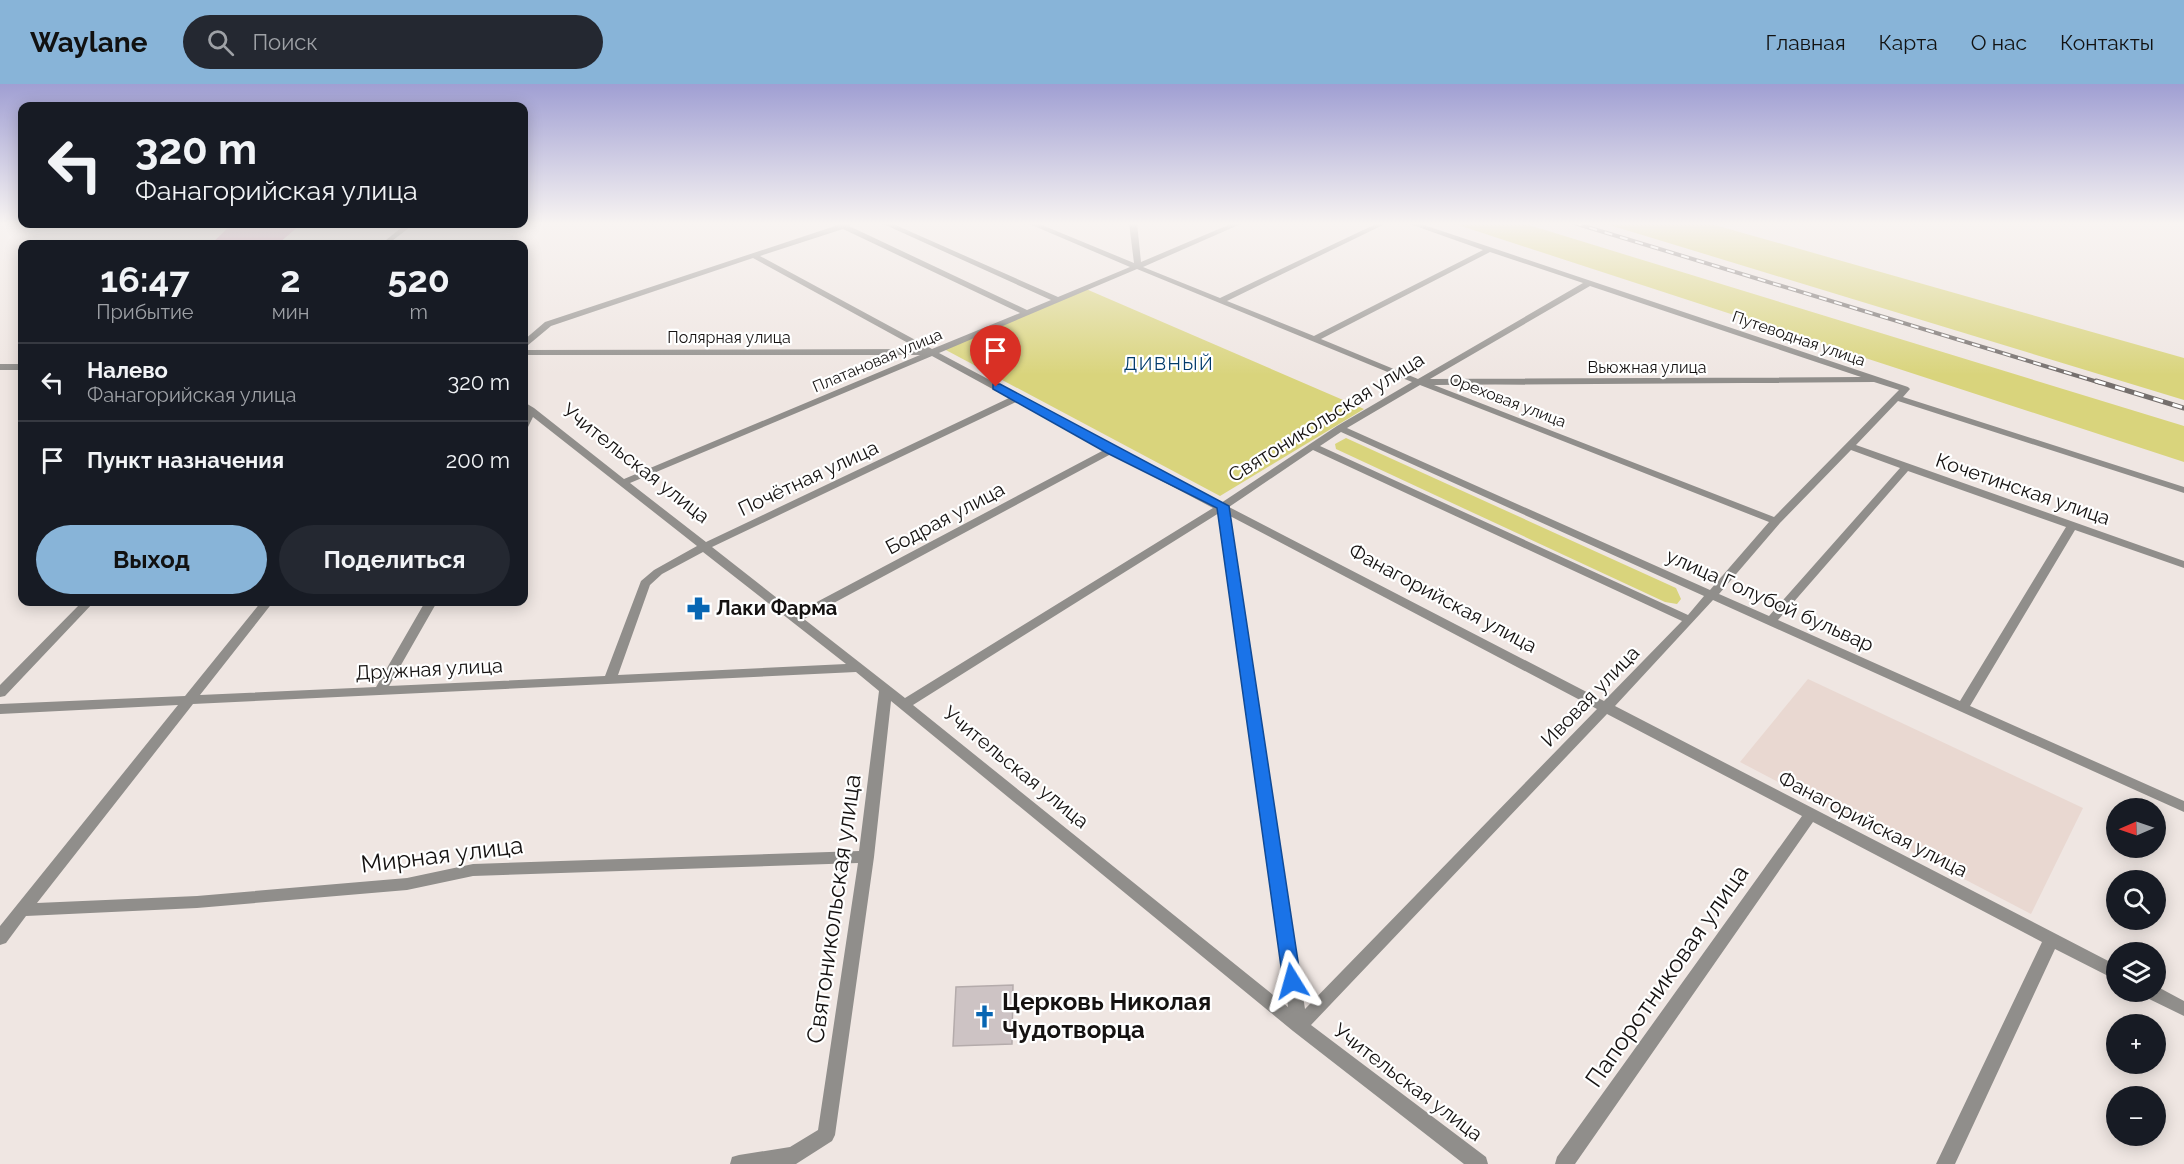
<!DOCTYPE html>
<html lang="ru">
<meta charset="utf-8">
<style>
body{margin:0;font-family:Raleway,sans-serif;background:#242831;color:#f1f3f6;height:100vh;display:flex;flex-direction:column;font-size:22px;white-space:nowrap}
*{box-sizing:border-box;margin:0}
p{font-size:20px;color:#9ea1a6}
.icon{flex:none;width:33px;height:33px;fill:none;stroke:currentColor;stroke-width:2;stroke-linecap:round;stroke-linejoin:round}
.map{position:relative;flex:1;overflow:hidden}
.drawer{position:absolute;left:18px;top:156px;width:510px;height:366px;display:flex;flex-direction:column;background:#171b24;border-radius:12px;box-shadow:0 3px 15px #0003}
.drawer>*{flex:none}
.hud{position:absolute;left:18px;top:18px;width:510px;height:126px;border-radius:12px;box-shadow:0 3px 15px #0003;background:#171b24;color:#f1f3f6;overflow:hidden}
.needle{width:39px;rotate:268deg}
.buttons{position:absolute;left:2106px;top:714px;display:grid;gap:12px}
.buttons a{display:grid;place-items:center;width:60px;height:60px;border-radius:50%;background:#171b24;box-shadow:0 3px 15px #0003;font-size:30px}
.pin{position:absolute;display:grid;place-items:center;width:51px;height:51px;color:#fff;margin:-62px -26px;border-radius:50% 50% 50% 0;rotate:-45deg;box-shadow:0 0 6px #0007}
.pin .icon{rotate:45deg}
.me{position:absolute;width:66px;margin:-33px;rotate:352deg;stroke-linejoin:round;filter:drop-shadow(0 0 4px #0008)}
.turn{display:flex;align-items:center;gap:21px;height:126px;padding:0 18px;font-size:27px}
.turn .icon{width:78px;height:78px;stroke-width:2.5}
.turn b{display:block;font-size:42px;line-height:51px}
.eta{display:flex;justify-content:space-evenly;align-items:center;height:102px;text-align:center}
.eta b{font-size:36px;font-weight:700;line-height:42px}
.button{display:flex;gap:12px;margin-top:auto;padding:12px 18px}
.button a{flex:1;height:69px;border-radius:36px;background:#88b4d8;color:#111;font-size:24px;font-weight:700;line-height:69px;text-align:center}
.button a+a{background:#242831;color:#f1f3f6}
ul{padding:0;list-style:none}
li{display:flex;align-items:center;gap:18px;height:78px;padding:0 18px;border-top:2px solid #363941}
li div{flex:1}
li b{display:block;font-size:22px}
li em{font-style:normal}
header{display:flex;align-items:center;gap:36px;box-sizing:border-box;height:84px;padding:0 30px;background:#88b4d8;color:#111}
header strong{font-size:28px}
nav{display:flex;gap:33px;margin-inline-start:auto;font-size:21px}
.search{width:420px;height:54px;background:#242831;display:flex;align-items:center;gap:15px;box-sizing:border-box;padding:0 21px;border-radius:33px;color:#9ea1a6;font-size:22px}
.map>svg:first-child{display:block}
.built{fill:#e9d8d1}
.green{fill:#d9d47c}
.water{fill:#d47fb3}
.building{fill:#cdc3c4;stroke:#b4abab;stroke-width:1.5}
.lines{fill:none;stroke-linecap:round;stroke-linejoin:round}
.minor{fill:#908e8b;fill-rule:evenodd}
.rail-far1-casing{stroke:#756f6d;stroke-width:4}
.rail-casing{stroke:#756f6d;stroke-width:5}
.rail-far1{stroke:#fff;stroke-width:2;stroke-dasharray:8;stroke-linecap:butt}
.rail{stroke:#fff;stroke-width:3;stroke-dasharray:10;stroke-linecap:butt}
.route{fill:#1a73e8;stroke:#114b97;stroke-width:1.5}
.labels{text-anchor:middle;stroke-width:4.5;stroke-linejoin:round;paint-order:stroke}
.far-street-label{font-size:16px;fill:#151211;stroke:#fff}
.far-neighbourhood-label{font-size:18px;letter-spacing:1.5px;fill:#003a6a;stroke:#fff}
.street-label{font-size:20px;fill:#151211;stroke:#fff}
.poi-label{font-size:20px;font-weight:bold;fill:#151211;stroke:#fff;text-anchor:start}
.near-street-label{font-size:24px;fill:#151211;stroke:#fff}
.near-poi-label{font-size:24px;font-weight:bold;fill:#151211;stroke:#fff;text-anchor:start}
</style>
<header>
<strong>Waylane</strong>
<div class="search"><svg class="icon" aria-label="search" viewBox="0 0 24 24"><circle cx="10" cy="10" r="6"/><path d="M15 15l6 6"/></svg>Поиск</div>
<nav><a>Главная</a><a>Карта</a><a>О нас</a><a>Контакты</a></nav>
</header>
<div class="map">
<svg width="2184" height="1080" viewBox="0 0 2184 1080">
<rect width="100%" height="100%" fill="#efe6e2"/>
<path class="built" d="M 1808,595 L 2083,724 L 2031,830 L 1740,678 Z"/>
<path class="green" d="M 1452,139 L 1522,139 L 2184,342 L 2184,378 Z
M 1603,139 L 1708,139 L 2184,274 L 2184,316 Z
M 1086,205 L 1364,325 L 1220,412 L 944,265 Z
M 1346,354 L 1676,504 L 1681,515 L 1677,520 L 1665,518 L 1336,365 L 1335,360 Z"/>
<path class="water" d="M 232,140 L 301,140 L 278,160 L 211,160 Z"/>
<path class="building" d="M 1013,901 L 1012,960 L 953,962 L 956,903 Z"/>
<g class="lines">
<path class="minor" d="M 844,139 L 855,139 L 849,142 L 1027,226 L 1051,216 L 881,139 L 891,139 L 1058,213 L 1130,183 L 1027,139 L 1037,139 L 1134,179 L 1129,139 L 1137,139 L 1141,178 L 1233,139 L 1243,139 L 1143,183 L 1220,214 L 1378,139 L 1387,139 L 1227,217 L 1314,252 L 1483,166 L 1407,139 L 1418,139 L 1908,303 L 1910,305 L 1903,313 L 2184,403 L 2184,409 L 1898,317 L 1856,361 L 2184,477 L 2184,484 L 2075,446 L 1970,622 L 2184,717 L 2184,728 L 1713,516 L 1615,622 L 2116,881 L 2116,896 L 2055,865 L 1955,1080 L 1936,1080 L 2042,858 L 1813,738 L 1575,1080 L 1555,1080 L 1557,1073 L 1802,732 L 1607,630 L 1311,941 L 1486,1073 L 1488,1080 L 1464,1080 L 1293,947 L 891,617 L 874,773 L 835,1051 L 832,1057 L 796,1080 L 730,1080 L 732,1073 L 739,1071 L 790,1063 L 818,1046 L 858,779 L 473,792 L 407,806 L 197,824 L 26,832 L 6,859 L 0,861 L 0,842 L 178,621 L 0,630 L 0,620 L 185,612 L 261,518 L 273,518 L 200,611 L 376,603 L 425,518 L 437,518 L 389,602 L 605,592 L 641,497 L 654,486 L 697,462 L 533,333 L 527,345 L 524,346 L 524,333 L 526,327 L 524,325 L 524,318 L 534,324 L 624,395 L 920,271 L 524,271 L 524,266 L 919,265 L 753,174 L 551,242 L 527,262 L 524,262 L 524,256 L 545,238 ZM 843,145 L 1020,229 L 932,265 L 760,172 ZM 1490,168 L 1583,199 L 1418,295 L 1321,255 ZM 1137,185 L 1412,298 L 1337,342 L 1221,419 L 939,269 ZM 1590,202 L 1861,293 L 1430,295 ZM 932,272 L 1009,314 L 706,458 L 630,399 ZM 1874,298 L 1899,306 L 1774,433 L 1434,301 ZM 1420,301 L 1769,438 L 1710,506 L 1347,344 ZM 1016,318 L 1104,366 L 796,529 L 712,463 ZM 1341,348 L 1704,512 L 1688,531 L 1320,362 ZM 1313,366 L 1682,537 L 1604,617 L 1229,423 ZM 1851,366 L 1900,384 L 1769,532 L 1719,510 L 1780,439 ZM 1111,370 L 1213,424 L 905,614 L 804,535 ZM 1908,387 L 2066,443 L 1960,617 L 1778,536 ZM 1219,429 L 1288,923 L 913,621 ZM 1230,432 L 1597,625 L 1305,925 ZM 703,468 L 846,580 L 618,591 L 650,501 L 662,490 ZM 856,588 L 879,607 L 859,767 L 473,780 L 407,794 L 197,812 L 37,819 L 193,620 Z
M 406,140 L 414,140 L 388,160 L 381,160 Z
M 0,280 L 22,280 L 22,286 L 0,286 Z
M 82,518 L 94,518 L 5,612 L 0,613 L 0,601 Z
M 2156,902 L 2184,917 L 2184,932 L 2145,913 L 2143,908 L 2156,908 Z"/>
<defs>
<path id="rail-far1" d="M 1574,139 L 2101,299"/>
<path id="rail" d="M 2096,297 L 2184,324"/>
</defs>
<use href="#rail-far1" class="rail-far1-casing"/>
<use href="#rail" class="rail-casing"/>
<use href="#rail-far1" class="rail-far1"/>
<use href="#rail" class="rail"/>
</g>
<linearGradient id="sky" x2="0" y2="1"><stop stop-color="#a09fd3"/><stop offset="0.48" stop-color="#f8f4f2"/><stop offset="1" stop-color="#f8f4f2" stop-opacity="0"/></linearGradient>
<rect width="2184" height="291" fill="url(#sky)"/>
<path class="route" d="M 993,300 L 1000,300 L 1229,422 L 1301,897 L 1299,903 L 1292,905 L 1286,903 L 1283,897 L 1217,424 L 1107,369 L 993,305 Z"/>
<defs>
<symbol id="pharmacy-bare" viewBox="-9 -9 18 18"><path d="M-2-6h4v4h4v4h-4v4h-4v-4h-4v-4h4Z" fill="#0766b3" stroke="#fff" stroke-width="2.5" paint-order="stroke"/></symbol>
<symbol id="church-bare" viewBox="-9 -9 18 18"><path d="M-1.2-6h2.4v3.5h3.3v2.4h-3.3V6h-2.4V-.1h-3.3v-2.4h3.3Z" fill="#0766b3" stroke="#fff" stroke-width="2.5" paint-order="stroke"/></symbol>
</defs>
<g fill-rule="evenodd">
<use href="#pharmacy-bare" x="682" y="508" width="33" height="33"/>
<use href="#church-bare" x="968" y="916" width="33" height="33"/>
</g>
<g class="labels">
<g class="far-street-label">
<text x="729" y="259">Полярная улица</text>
<text transform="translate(1799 254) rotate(19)" y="6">Путеводная улица</text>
<text transform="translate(877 276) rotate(-23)" y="6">Платановая улица</text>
<text x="1647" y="289">Вьюжная улица</text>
<text transform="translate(1508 316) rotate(21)" y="6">Ореховая улица</text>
</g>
<g class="far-neighbourhood-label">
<text x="1169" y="286">ДИВНЫЙ</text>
</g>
<g class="street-label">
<text transform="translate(1326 333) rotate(-32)" y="7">Святоникольская улица</text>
<text transform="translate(636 379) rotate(38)" y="7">Учительская улица</text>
<text transform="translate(808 394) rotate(-25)" y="7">Почётная улица</text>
<text transform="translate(2023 405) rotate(19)" y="7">Кочетинская улица</text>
<text transform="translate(945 434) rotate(-28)" y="7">Бодрая улица</text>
<text transform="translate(1443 514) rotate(28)" y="7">Фанагорийская улица</text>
<text transform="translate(1770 516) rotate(24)" y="7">улица Голубой бульвар</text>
<text transform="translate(429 585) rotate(-3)" y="7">Дружная улица</text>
<text transform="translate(1590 612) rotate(-46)" y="7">Ивовая улица</text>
<text transform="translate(1016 683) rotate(39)" y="7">Учительская улица</text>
<text transform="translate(1873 740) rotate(27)" y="7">Фанагорийская улица</text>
<text transform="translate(1408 998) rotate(37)" y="7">Учительская улица</text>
</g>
<g class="poi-label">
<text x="716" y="531">Лаки Фарма</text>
</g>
<g class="near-street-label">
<text transform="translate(442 771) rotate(-7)" y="8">Мирная улица</text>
<text transform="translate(834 825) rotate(-82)" y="8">Святоникольская улица</text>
<text transform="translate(1667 892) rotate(-55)" y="8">Папоротниковая улица</text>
</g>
<g class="near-poi-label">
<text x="1002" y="926">Церковь Николая<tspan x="1002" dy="28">Чудотворца</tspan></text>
</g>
</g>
</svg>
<div class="buttons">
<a><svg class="needle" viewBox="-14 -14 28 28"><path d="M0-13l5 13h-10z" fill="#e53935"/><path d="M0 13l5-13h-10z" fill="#9ea1a6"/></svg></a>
<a><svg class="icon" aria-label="search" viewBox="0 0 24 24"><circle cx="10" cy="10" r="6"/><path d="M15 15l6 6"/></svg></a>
<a><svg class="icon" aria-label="layers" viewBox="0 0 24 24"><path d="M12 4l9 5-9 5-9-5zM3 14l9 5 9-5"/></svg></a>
<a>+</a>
<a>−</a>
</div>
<div class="pin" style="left:996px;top:303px;background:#d93025"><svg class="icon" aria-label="arrive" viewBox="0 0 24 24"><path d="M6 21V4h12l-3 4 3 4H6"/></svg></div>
<svg class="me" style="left:1292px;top:897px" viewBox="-20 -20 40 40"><path d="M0-17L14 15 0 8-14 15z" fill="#1a73e8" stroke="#fff" stroke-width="4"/></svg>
<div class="hud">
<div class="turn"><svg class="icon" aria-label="left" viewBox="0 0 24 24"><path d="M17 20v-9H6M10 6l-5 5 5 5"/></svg><div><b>320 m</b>Фанагорийская улица</div></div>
</div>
<section class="drawer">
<div class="eta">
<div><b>16:47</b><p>Прибытие</p></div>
<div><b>2</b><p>мин</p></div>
<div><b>520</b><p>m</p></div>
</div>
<ul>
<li><svg class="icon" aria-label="left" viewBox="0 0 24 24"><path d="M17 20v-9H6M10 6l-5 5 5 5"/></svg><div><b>Налево</b><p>Фанагорийская улица</p></div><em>320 m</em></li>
<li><svg class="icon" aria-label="arrive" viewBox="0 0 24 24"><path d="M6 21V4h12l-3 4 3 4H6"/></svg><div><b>Пункт назначения</b></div><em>200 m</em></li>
</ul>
<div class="button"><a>Выход</a><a>Поделиться</a></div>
</section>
</div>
